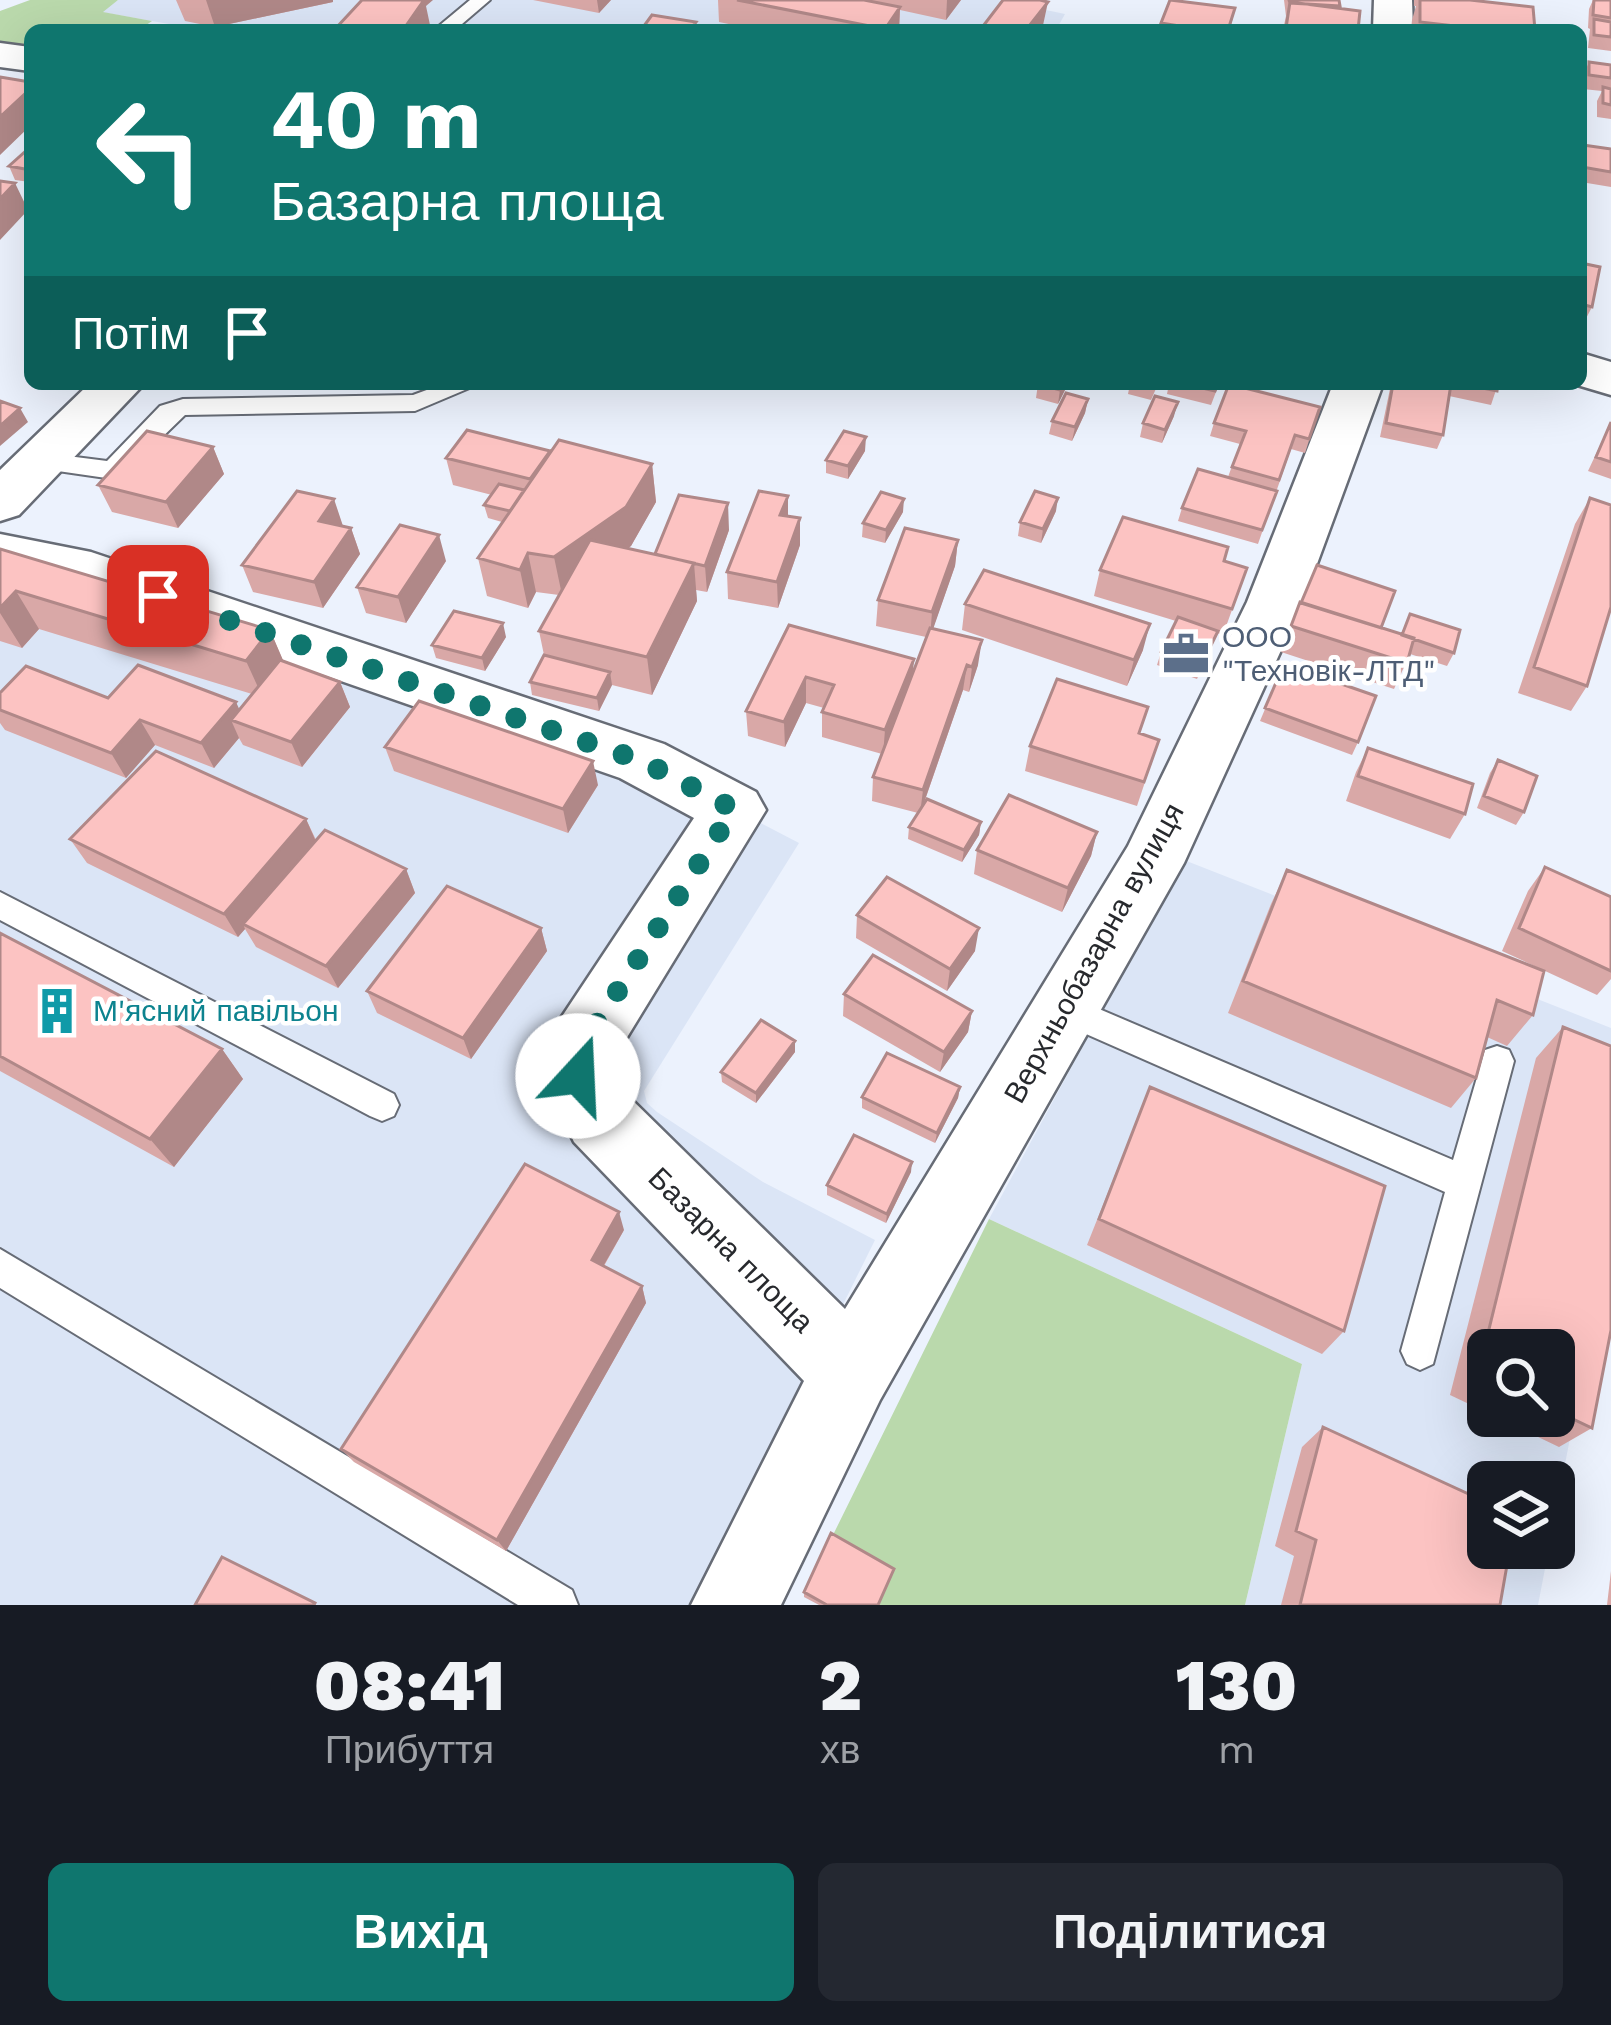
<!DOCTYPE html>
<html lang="uk">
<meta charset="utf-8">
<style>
body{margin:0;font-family:"Work Sans",sans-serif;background:#242831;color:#f1f3f6;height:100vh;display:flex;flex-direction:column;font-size:45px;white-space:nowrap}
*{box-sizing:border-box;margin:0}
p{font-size:39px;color:#9ea1a6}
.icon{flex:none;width:66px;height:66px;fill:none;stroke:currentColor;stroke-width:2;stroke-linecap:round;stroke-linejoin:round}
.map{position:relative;height:1605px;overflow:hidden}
.details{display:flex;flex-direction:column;background:#171b24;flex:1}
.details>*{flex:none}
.hud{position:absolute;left:24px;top:24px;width:1563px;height:366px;border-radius:18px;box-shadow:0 12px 48px #0002;background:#0f766e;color:#fff;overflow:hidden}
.buttons{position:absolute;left:1467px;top:1329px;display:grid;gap:24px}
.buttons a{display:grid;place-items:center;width:108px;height:108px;border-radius:18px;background:#171b24;box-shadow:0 12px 48px #0002;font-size:60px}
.pin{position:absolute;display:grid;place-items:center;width:102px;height:102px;color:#fff;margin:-51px;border-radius:24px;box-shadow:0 6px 18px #0006}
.me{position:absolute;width:132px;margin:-66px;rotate:20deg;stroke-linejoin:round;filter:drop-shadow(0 0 9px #0008)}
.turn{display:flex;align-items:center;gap:42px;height:252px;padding:0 48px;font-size:54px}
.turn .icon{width:156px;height:156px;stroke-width:2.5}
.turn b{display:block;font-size:84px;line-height:102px}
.then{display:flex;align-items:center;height:114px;padding:0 48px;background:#0003;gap:24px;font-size:45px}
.eta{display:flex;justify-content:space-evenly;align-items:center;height:204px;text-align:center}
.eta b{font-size:72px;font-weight:800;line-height:84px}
.cta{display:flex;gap:24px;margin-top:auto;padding:24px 48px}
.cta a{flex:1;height:138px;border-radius:18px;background:#0f766e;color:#fff;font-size:48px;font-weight:800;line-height:138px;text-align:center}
.cta a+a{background:#242831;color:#f1f3f6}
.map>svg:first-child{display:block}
.built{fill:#dbe5f6;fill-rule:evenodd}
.green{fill:#bad9ac}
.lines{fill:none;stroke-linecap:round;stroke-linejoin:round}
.lane-casing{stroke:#676c76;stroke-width:4}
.street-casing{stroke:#676c76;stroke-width:5}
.lane{fill:#fff;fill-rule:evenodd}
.street{fill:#fff;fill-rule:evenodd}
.wall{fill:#d9a8a7}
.shaded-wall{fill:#b08888}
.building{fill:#fcc3c2;stroke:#b08888;stroke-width:3}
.route{stroke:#0f766e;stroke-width:21;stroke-dasharray:0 37.8}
.labels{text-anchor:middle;stroke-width:9;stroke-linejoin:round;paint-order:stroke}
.service-label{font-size:30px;fill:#4e5e75;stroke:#fff;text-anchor:start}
.street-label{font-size:30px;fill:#27292d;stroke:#fff}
.culture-label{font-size:30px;fill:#0d838f;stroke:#fff;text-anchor:start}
</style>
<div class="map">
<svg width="1611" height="1605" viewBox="0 0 1611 1605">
<rect width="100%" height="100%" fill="#ecf2fd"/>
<path class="built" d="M 118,0 L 998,0 L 1065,14 L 1056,30 L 203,30 L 101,12 Z
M 0,554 L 642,761 L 799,843 L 644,1091 L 647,1103 L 657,1112 L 763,1182 L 875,1240 L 694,1605 L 0,1605 Z
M 1184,860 L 1611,1028 L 1611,1223 L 1554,1522 L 1554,1482 L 1488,1482 L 1488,1548 L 1549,1548 L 1538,1605 L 1245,1605 L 1302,1364 L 989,1219 ZM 1488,1350 L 1554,1350 L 1554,1416 L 1488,1416 Z"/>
<path class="green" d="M 30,0 L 118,0 L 103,12 L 152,21 L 139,30 L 30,30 L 30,55 L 0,52 L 0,11 Z
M 989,1219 L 1302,1364 L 1245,1605 L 879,1605 L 892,1573 L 831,1539 Z"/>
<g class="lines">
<defs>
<path id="lane" d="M 470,0 L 490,0 L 455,30 L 434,30 Z
M 443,384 L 479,384 L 415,411 L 185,415 L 122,476 L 113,479 L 44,469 L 31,461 L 44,453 L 107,461 L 160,406 L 183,399 L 413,395 Z
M 0,892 L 394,1094 L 399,1105 L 394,1116 L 382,1121 L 370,1116 L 0,920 Z
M 1064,994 L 1453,1160 L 1485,1050 L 1497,1046 L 1509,1050 L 1514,1061 L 1433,1364 L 1420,1370 L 1407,1364 L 1401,1351 L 1445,1192 L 1052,1019 L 1048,1009 L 1052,999 Z
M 0,1249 L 572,1590 L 578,1605 L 518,1605 L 0,1288 Z"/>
<path id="street" d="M 1374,0 L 1412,0 L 1413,30 L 1373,30 Z
M 0,43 L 30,47 L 30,71 L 0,67 Z
M 1581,353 L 1611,362 L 1611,395 L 1574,384 L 1581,384 Z
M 89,384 L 144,384 L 19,515 L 0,521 L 0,470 Z
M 1333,384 L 1383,384 L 1303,602 L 1184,863 L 880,1400 L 781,1605 L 691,1605 L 804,1381 L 574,1142 L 542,1076 L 545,1050 L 555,1027 L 694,818 L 620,778 L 65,585 L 0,574 L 0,534 L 91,552 L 664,744 L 756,792 L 766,810 L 615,1057 L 614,1072 L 626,1094 L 845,1309 L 1128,846 L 1247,602 Z"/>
</defs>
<use href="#lane" class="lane-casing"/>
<use href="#street" class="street-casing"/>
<use href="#lane" class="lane"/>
<use href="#street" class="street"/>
</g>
<path class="wall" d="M 176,0 L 333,0 L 333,2 L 215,27 L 185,21 Z
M 533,0 L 611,0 L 599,13 Z
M 718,0 L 961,0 L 946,20 L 900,10 L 899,30 L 758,30 L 719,22 Z
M 1284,0 L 1339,0 L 1339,8 L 1358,30 L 1283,30 L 1286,16 Z
M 1414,0 L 1478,0 L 1535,30 L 1411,30 L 1412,20 L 1416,6 L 1414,6 Z
M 1593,0 L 1611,0 L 1611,51 L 1588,48 L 1590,29 L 1588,28 L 1589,9 Z
M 1235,8 L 1230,30 L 1160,30 L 1161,23 Z
M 1589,62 L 1611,65 L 1611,119 L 1597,117 L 1597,101 L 1602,91 L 1583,89 L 1583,76 Z
M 1583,145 L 1611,149 L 1611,187 L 1581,182 Z
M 30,151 L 30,182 L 15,180 L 9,166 Z
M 1581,263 L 1592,307 L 1581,328 Z
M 1038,384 L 1068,384 L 1058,404 L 1036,398 Z
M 1130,384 L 1158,384 L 1151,400 L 1128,394 Z
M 1169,384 L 1219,384 L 1211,405 L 1167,394 Z
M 1391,384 L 1498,384 L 1491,405 L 1449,396 L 1443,435 L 1437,449 L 1380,437 Z
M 1088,399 L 1085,413 L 1072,441 L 1049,434 L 1052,421 Z
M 1320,407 L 1305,453 L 1291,449 L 1258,544 L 1178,521 L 1182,508 L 1228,477 L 1240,444 L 1210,436 L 1214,423 Z
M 1174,416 L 1162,443 L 1140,437 L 1143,423 Z
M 1611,422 L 1611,479 L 1588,471 Z
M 213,447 L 224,474 L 178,528 L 112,512 L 98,485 Z
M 550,451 L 652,464 L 656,502 L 631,546 L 628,548 L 655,554 L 729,530 L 707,592 L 696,590 L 697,601 L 652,695 L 612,685 L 599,711 L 532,695 L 530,682 L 544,655 L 539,631 L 559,595 L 536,592 L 528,608 L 487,596 L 478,558 L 502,522 L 488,518 L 484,505 L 492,495 L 453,485 L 446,458 Z
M 865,451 L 848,479 L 826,473 L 826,460 Z
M 1590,498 L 1587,686 L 1571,711 L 1518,693 L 1575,524 Z
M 1056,511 L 1041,543 L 1018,536 L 1020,522 Z
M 903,512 L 885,543 L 862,537 L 863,523 Z
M 788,516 L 800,545 L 778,608 L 728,599 L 727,572 Z
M 343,526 L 351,528 L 360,554 L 323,608 L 253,592 L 242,565 Z
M 958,540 L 955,566 L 933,628 L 978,665 L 969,692 L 963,690 L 924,803 L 981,822 L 979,835 L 962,862 L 908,839 L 909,827 L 918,813 L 872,801 L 873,777 L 882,754 L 822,737 L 822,712 L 824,708 L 806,703 L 785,747 L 748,736 L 746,711 L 789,625 L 913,671 L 926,637 L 876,626 L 878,600 Z
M 0,549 L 270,630 L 283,661 L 340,682 L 350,707 L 302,767 L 243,745 L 239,738 L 214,768 L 155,745 L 126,778 L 5,730 L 0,723 L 0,693 L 108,698 L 239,709 L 252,694 L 39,629 L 22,648 L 0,641 Z
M 446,561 L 406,623 L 366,613 L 357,587 Z
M 1224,561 L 1247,568 L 1223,635 L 1217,633 L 1197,679 L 1157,665 L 1161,652 L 1176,621 L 1094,596 L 1100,570 Z
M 1300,602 L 1401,634 L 1410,614 L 1454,653 L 1447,666 L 1410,654 L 1394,689 L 1281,652 Z
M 965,604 L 1143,650 L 1127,686 L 962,630 Z
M 506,637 L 485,671 L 436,658 L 432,645 Z
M 1284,664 L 1358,742 L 1352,755 L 1260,721 Z
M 1140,734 L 1159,740 L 1137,806 L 1025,771 L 1030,746 Z
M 385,747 L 598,785 L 568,833 L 394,771 Z
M 1368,748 L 1465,814 L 1450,839 L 1346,801 L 1356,772 Z
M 1498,760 L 1524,812 L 1516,825 L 1477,808 L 1490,773 Z
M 306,819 L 316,840 L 406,869 L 415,893 L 338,988 L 256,947 L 245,929 L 238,937 L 87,863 L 70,839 Z
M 1097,832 L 1091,856 L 1062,912 L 974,874 L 977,850 Z
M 1545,867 L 1611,897 L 1611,979 L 1597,995 L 1502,951 L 1528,891 Z
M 1287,870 L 1533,1015 L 1507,1046 L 1487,1037 L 1476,1078 L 1451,1108 L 1228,1013 L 1271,904 Z
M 857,915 L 975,951 L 947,991 L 856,938 Z
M 541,928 L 547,951 L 471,1059 L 377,1013 L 367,991 Z
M 0,933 L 222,1049 L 243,1079 L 174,1167 L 0,1071 Z
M 844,994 L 972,1011 L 968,1032 L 940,1072 L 843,1016 Z
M 1563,1027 L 1592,1428 L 1559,1447 L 1494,1416 L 1554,1416 L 1554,1350 L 1488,1350 L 1488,1413 L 1450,1395 L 1536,1058 Z
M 795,1041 L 795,1052 L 756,1103 L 722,1082 L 721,1072 Z
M 960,1087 L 958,1098 L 935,1143 L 862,1108 L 862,1097 Z
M 1150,1087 L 1344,1331 L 1322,1354 L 1087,1245 Z
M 911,1172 L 886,1223 L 827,1195 L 827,1185 Z
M 624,1230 L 604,1266 L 642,1286 L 646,1303 L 506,1551 L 354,1462 L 341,1449 Z
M 1323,1427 L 1500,1605 L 1281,1605 L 1294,1556 L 1275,1546 L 1302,1447 Z
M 1611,1571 L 1611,1605 L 1607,1605 Z
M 804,1592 L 879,1605 L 819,1605 L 804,1597 Z"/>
<path class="shaded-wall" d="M 206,0 L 333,0 L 333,2 L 215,27 Z
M 417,0 L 433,0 L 426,6 L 430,25 L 427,30 L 403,30 Z
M 597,0 L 611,0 L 599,13 Z
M 947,0 L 961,0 L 946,20 Z
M 1048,2 L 1042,30 L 1026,30 Z
M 900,7 L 899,30 L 885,30 L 885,29 Z
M 30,89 L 30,126 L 0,155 L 0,117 Z
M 15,183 L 28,210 L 0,240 L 0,199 Z
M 1063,384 L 1068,384 L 1058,404 L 1060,390 Z
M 1088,399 L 1085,413 L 1072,441 L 1075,427 Z
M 1178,402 L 1174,416 L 1162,443 L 1165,430 Z
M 20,408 L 28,422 L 0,446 L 0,426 Z
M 866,437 L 865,451 L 848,479 L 848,466 Z
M 213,447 L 224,474 L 178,528 L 166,502 Z
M 652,464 L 656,502 L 631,546 L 562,595 L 554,557 Z
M 788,496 L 788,522 L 780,515 Z
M 1058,498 L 1056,511 L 1041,543 L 1043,529 Z
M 334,499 L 343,526 L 319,521 Z
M 904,499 L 903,512 L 885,543 L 886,530 Z
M 728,503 L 729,530 L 707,592 L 705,566 Z
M 800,518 L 800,545 L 778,608 L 777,582 Z
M 351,528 L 360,554 L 323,608 L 314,582 Z
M 439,535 L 446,561 L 406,623 L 398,597 Z
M 958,540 L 955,566 L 930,638 L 932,612 Z
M 528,553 L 536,592 L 528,608 L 520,570 Z
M 694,563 L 697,601 L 652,695 L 647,657 Z
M 16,591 L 39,629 L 22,648 L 0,613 L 0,608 Z
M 503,623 L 506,637 L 485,671 L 482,658 Z
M 1150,624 L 1143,650 L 1127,686 L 1134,660 Z
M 270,630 L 286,667 L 263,698 L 246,661 Z
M 982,640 L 978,665 L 969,692 L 972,667 Z
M 914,659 L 912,685 L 883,755 L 885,730 Z
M 967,665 L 963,690 L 920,814 L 923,790 Z
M 610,672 L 612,685 L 599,711 L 597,698 Z
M 806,677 L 806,703 L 785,747 L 784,722 Z
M 340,682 L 350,707 L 302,767 L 291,742 Z
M 236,702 L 247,726 L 231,720 L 239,738 L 214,768 L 201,743 Z
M 140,720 L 155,745 L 126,778 L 111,753 Z
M 593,761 L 598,785 L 568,833 L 563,809 Z
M 306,819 L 317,844 L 243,924 L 245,929 L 238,937 L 224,914 Z
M 981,822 L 979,835 L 962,862 L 964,850 Z
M 1097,832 L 1091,856 L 1062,912 L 1068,888 Z
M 406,869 L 415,893 L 338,988 L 326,966 Z
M 541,928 L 547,951 L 471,1059 L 463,1038 Z
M 979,928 L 975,951 L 947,991 L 950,969 Z
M 972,1011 L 968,1032 L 940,1072 L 944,1052 Z
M 795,1041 L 795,1052 L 756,1103 L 756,1093 Z
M 222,1049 L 243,1079 L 174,1167 L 150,1139 Z
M 960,1087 L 958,1098 L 935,1143 L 937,1133 Z
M 912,1162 L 911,1172 L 886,1223 L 887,1214 Z
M 619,1212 L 624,1230 L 597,1277 L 592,1260 Z
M 642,1286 L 646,1303 L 506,1551 L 497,1540 Z"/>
<path class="building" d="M 362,0 L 424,0 L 403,30 L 348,30 L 336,28 Z
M 737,0 L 864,0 L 900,7 L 885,29 Z
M 1003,0 L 1040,0 L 1048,2 L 1026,30 L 980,30 Z
M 1170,0 L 1235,8 L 1228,30 L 1204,30 L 1161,23 Z
M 1289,0 L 1339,0 L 1340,6 L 1290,3 Z
M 1420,0 L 1470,0 L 1533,7 L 1535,30 L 1490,30 L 1420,22 Z
M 1594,0 L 1611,0 L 1611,18 L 1593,15 Z
M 1290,2 L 1360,11 L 1358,30 L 1294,30 L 1286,28 Z
M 652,15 L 696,22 L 690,30 L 641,30 Z
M 1594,19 L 1611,22 L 1611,37 L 1594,35 Z
M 1589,62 L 1611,65 L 1611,78 L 1589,75 Z
M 0,77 L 30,82 L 30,89 L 0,117 Z
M 1603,87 L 1611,89 L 1611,105 L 1603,103 Z
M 1583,145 L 1611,149 L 1611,172 L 1582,167 Z
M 27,150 L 30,151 L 30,170 L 9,166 Z
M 0,181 L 15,183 L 0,199 Z
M 1581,185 L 1585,186 L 1583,205 L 1581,204 Z
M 1581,263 L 1600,267 L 1592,307 L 1581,304 Z
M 1038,384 L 1063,384 L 1060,390 Z
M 1185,384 L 1218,384 L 1215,391 Z
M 1229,384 L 1320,407 L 1309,439 L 1295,435 L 1279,480 L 1232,467 L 1246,431 L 1214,423 Z
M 1393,384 L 1451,384 L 1443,435 L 1386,423 Z
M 1463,384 L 1498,384 L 1497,391 Z
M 1066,393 L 1088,399 L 1075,427 L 1052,421 Z
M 1155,396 L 1178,402 L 1165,430 L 1143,423 Z
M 0,401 L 20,408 L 0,426 Z
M 1611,422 L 1611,462 L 1596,457 Z
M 467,430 L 550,451 L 530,479 L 446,458 Z
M 147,431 L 213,447 L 166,502 L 98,485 Z
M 844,431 L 866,437 L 848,466 L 826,460 Z
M 559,440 L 652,464 L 626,507 L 554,557 L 528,553 L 520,570 L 478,558 Z
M 1198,469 L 1277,491 L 1262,530 L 1182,508 Z
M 499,484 L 524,490 L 510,511 L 484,505 Z
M 297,491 L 334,499 L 319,521 L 351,528 L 314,582 L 242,565 Z
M 759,491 L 788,496 L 780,515 L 800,518 L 777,582 L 727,572 Z
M 1035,491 L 1058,498 L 1043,529 L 1020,522 Z
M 881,492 L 904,499 L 886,530 L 863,523 Z
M 679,495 L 728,503 L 705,566 L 655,554 Z
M 1590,498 L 1611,505 L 1611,607 L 1587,686 L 1534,667 Z
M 1123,517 L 1228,547 L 1224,561 L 1247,568 L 1232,609 L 1100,570 Z
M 400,525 L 439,535 L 398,597 L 357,587 Z
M 905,528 L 958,540 L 932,612 L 878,600 Z
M 590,540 L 694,563 L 647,657 L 539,631 Z
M 0,549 L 270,630 L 246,661 L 16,591 L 0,608 Z
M 1317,565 L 1395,591 L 1381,628 L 1301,603 Z
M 984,570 L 1150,624 L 1134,660 L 965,604 Z
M 1300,602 L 1414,638 L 1407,663 L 1291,626 Z
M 454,611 L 503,623 L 482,658 L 432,645 Z
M 1410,614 L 1460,630 L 1454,653 L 1402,635 Z
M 1178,617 L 1218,631 L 1201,666 L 1161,652 Z
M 789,625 L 914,659 L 885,730 L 822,712 L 834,685 L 806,677 L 784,722 L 746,711 Z
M 930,628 L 982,640 L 972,667 L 967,665 L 923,790 L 873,777 Z
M 544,655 L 610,672 L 597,698 L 530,682 Z
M 280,660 L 340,682 L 291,742 L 231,720 Z
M 1284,664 L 1376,696 L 1358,742 L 1265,708 Z
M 138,665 L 236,702 L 201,743 L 140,720 L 111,753 L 0,710 L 0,693 L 26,666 L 108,698 Z
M 1057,679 L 1148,707 L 1139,733 L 1159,740 L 1144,782 L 1030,746 Z
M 419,701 L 593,761 L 563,809 L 385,747 Z
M 1368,748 L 1473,784 L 1465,814 L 1358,776 Z
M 156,751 L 306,819 L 224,914 L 70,839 Z
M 1498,760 L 1537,776 L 1524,812 L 1484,796 Z
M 1009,795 L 1097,832 L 1068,888 L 977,850 Z
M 927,799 L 981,822 L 964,850 L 909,827 Z
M 325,830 L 406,869 L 326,966 L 243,924 Z
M 1545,867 L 1611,897 L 1611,971 L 1519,928 Z
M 1287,870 L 1544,971 L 1533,1015 L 1497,1000 L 1476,1078 L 1243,981 Z
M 887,877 L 979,928 L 950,969 L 857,915 Z
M 447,886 L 541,928 L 463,1038 L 367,991 Z
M 0,933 L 222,1049 L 150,1139 L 0,1056 Z
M 873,955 L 972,1011 L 944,1052 L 844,994 Z
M 761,1020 L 795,1041 L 756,1093 L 721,1072 Z
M 1563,1027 L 1611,1046 L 1611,1330 L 1592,1428 L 1554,1410 L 1554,1350 L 1488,1350 L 1488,1379 L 1478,1374 Z
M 887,1053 L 960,1087 L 937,1133 L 862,1097 Z
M 1150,1087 L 1385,1186 L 1344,1331 L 1099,1219 Z
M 854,1135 L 912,1162 L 887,1214 L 827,1185 Z
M 525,1164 L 619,1212 L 592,1260 L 642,1286 L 497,1540 L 341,1449 Z
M 1323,1427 L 1488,1503 L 1488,1548 L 1510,1548 L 1500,1605 L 1300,1605 L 1316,1540 L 1296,1531 Z
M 831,1533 L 894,1569 L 878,1605 L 827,1605 L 804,1592 Z
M 222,1557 L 315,1603 L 314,1605 L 195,1605 Z"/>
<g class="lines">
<path class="route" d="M 158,596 L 642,761 L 734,809 L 580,1050 L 578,1076"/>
</g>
<defs>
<symbol id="office-bare" viewBox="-9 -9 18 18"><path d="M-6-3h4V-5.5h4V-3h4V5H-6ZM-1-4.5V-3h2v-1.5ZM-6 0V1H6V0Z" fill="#5c6f8a" stroke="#fff" stroke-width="2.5" paint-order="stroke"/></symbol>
<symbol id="building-bare" viewBox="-9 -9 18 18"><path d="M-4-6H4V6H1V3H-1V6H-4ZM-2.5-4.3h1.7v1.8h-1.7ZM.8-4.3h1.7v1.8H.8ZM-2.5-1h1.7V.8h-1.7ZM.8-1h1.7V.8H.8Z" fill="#0f9aa8" stroke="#fff" stroke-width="2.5" paint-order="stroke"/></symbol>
</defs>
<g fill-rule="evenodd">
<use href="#office-bare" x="1153" y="621" width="66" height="66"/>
<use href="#building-bare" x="24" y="978" width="66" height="66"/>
</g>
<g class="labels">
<g class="service-label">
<text x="1222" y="647">ООО<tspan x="1222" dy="34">"Техновік-ЛТД"</tspan></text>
</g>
<g class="street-label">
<text transform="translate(1094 953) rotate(-61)" y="10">Верхньобазарна вулиця</text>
<text transform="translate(731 1250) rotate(45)" y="10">Базарна площа</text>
</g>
<g class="culture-label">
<text x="93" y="1021">М'ясний павільон</text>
</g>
</g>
</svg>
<div class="buttons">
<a><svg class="icon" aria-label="search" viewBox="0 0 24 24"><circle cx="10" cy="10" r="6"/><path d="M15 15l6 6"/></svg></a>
<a><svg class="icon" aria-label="layers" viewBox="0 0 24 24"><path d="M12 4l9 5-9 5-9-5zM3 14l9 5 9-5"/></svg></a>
</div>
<div class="pin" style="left:158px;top:596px;background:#d93025"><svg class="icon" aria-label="arrive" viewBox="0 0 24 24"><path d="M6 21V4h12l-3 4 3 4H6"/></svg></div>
<svg class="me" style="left:578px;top:1076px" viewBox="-20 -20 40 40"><circle r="19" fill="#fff"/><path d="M0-13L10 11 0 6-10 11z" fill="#0f766e"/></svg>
<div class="hud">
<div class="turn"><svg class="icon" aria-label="left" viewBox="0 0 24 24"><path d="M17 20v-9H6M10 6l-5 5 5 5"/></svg><div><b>40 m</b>Базарна площа</div></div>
<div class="then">Потім<svg class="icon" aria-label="arrive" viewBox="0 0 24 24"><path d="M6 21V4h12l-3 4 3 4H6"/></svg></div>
</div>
</div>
<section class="details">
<div class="eta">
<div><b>08:41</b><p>Прибуття</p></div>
<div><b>2</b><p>хв</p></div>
<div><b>130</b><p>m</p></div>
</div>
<div class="cta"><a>Вихід</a><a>Поділитися</a></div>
</section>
